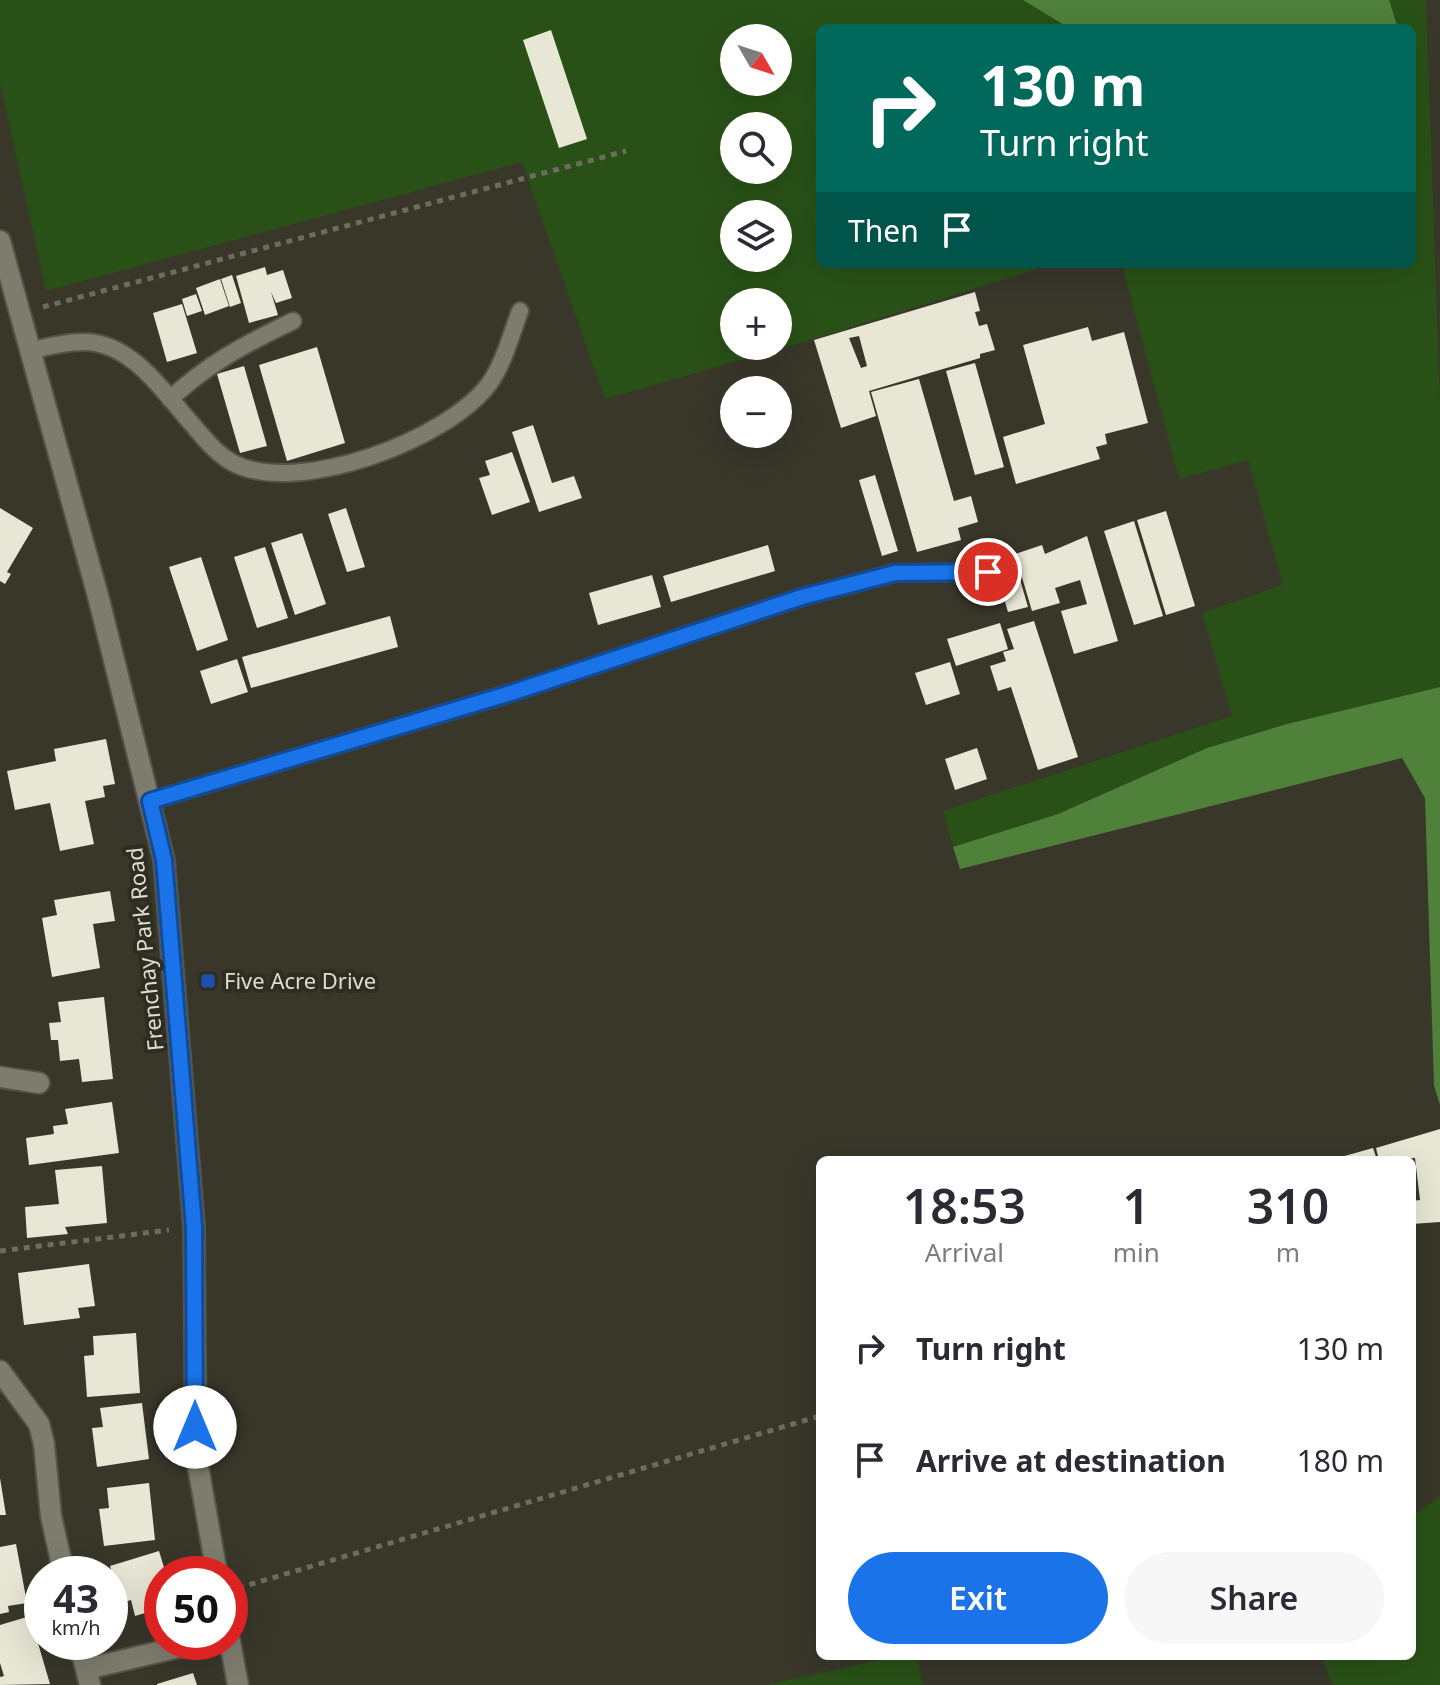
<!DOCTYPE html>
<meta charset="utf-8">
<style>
body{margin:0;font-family:"Noto Sans",sans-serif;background:#f7f7f7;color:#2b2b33;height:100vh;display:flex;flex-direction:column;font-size:30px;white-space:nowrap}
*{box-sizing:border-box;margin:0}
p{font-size:26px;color:#7c7c81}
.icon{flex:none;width:44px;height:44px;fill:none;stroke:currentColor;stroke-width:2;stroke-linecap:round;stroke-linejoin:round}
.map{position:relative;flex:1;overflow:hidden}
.sheet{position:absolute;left:816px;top:1156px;width:600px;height:504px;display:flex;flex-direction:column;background:#fff;border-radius:12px;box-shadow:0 8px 32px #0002}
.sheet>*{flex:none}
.top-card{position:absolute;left:816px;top:24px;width:600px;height:244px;border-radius:12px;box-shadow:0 8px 32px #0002;background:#00695c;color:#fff;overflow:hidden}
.needle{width:52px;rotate:129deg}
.buttons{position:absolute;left:720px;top:24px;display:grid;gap:16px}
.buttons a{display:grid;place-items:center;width:72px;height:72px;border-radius:50%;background:#fff;box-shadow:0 8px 32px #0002;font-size:40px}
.speed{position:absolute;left:24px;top:1556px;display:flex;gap:16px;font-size:40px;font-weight:700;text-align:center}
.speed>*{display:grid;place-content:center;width:104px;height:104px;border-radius:50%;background:#fff;box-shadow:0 8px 32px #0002;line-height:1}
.speed small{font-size:20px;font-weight:400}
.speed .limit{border:12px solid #d22;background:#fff;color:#111}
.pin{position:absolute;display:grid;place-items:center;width:68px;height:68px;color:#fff;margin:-34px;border:4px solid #fff;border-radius:50%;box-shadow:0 2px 8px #0007}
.me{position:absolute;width:88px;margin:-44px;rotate:0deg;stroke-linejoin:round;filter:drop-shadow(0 0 6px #0008)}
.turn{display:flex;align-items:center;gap:28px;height:168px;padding:0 32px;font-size:36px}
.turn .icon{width:104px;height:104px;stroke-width:2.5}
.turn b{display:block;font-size:56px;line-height:68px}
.then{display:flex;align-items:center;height:76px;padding:0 32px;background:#0003;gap:16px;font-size:30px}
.eta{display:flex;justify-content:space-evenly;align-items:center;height:136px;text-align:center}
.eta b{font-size:48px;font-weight:600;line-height:56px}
.button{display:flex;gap:16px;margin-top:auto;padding:16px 32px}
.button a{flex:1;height:92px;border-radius:48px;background:#1a73e8;color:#fff;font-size:32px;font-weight:600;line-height:92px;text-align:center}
.button a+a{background:#f7f7f7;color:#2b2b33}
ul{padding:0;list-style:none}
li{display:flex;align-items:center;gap:24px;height:112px;padding:0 32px}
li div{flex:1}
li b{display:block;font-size:30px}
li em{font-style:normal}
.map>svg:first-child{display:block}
.green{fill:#295117;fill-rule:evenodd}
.forest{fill:#4f813b}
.building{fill:#e8e6d5;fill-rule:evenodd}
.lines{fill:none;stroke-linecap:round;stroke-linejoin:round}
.service-casing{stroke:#555348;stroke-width:20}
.minor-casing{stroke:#555348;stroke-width:24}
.secondary-casing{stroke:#555348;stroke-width:24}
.path{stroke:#6e6c61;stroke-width:5;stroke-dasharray:6 6;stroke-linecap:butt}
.service{stroke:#7e7c6d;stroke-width:16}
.minor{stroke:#7e7c6d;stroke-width:20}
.secondary{stroke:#7e7c6d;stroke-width:20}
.route-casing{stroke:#114b97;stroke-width:20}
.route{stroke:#1a73e8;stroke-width:14}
.transit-dot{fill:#1a4fb4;stroke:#2f2d20;stroke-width:3}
.labels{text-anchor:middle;stroke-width:8;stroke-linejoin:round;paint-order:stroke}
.street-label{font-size:22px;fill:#deddd4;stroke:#2f2d20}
.poi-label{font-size:22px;fill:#deddd4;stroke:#2f2d20;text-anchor:start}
</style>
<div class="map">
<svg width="1440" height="1685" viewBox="0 0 1440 1685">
<rect width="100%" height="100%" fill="#39372a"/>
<path class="green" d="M 0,0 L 1023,0 L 1069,28 L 820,28 L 820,264 L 1053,264 L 800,343 L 605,399 L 522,162 L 46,291 L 0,83 ZM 734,38 L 778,38 L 778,82 L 734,82 ZM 734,126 L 778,126 L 778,170 L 734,170 ZM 734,214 L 778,214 L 778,258 L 734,258 ZM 734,302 L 778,302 L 778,346 L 734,346 Z
M 1389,0 L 1426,0 L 1440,402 L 1440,687 L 1287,724 L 1207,748 L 1058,814 L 953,847 L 943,811 L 1232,716 L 1202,613 L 1283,585 L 1248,460 L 1179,479 L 1122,264 L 1412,264 L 1412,28 L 1398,28 Z
M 1440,1496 L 1440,1685 L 1333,1685 L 1321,1656 L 1412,1656 L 1412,1514 L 1420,1511 Z
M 900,1656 L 916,1656 L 923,1685 L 766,1685 Z"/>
<path class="forest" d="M 1023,0 L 1389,0 L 1398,28 L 1069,28 Z
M 1440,687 L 1440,1105 L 1434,1086 L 1425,798 L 1402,758 L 960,869 L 953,847 L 1058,814 L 1207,748 L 1287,724 Z"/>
<path class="building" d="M 551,30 L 587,139 L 559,148 L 523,40 Z
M 265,267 L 267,275 L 283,270 L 292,298 L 276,303 L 271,292 L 278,315 L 249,323 L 236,276 Z
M 232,275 L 241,303 L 230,307 L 221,279 Z
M 220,279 L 229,306 L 205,315 L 196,288 Z
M 975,292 L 980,311 L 975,312 L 979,326 L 987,324 L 995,350 L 980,354 L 980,358 L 869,391 L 876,416 L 841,428 L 814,340 ZM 859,336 L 867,366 L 861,368 L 849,338 Z
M 196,294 L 202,311 L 187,316 L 182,299 Z
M 182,304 L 197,353 L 167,362 L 153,313 Z
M 1088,327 L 1092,341 L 1124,332 L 1148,423 L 1105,434 L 1107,444 L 1096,447 L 1100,459 L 1016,484 L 1003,437 L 1045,424 L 1023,345 Z
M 317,347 L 345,443 L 287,461 L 259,365 Z
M 975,363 L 1004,467 L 975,475 L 946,371 Z
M 244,366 L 267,446 L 240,453 L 217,374 Z
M 919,379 L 954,501 L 971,496 L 978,522 L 958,528 L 961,540 L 917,552 L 871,392 Z
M 533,425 L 552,483 L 574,476 L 582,498 L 539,512 L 512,432 Z
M 512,452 L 530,502 L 492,515 L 479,478 L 490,475 L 485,461 Z
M 875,475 L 898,551 L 882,556 L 859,480 Z
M 0,508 L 33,528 L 7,572 L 11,574 L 5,584 L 0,581 Z
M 346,508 L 365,567 L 347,572 L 328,514 Z
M 1166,511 L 1195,606 L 1166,615 L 1137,520 Z
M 1134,521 L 1163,616 L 1134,625 L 1104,531 Z
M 302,533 L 326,604 L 295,615 L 271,543 Z
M 1087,536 L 1118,641 L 1074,654 L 1061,611 L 1087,604 L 1080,580 L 1055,588 L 1060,603 L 1032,611 L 1015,554 L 1042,545 L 1045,554 Z
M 768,545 L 775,571 L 671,602 L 663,576 Z
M 265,547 L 288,618 L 257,628 L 234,557 Z
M 201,557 L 228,640 L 197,651 L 169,567 Z
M 1017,569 L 1028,607 L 1008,612 L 997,575 Z
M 652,575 L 661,607 L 598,625 L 589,593 Z
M 390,616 L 398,647 L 251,688 L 242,657 Z
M 1034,621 L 1078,757 L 1038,770 L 1011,687 L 998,691 L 990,666 L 1006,661 L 1003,652 L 1014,649 L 1007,629 Z
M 1000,623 L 1008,649 L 956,666 L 947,639 Z
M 237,659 L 248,692 L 211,704 L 200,671 Z
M 950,662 L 960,694 L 926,705 L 915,673 Z
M 106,739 L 115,784 L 103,786 L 105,797 L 85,801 L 94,844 L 60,851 L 50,803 L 15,810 L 7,771 L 56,761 L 54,749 Z
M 977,748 L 987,779 L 955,790 L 945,759 Z
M 110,891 L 115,921 L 93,924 L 100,968 L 52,977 L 42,918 L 57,915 L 54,900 Z
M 104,997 L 113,1079 L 82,1082 L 79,1059 L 60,1061 L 58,1040 L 51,1040 L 49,1023 L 61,1022 L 58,1002 Z
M 112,1102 L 119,1153 L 29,1165 L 26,1138 L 54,1134 L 53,1126 L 68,1124 L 65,1109 Z
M 1440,1129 L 1440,1222 L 1412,1224 L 1412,1201 L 1420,1200 L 1415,1158 L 1379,1160 L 1376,1148 Z
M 1373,1148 L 1377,1160 L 1334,1160 L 1334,1159 Z
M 102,1166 L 107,1223 L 65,1227 L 68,1234 L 27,1238 L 25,1207 L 59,1204 L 55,1170 Z
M 89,1264 L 95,1306 L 78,1308 L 80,1318 L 24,1325 L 18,1273 Z
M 136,1333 L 140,1393 L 87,1397 L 84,1356 L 94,1355 L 93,1336 Z
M 142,1403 L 149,1459 L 97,1467 L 92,1428 L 103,1427 L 100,1408 Z
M 0,1478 L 6,1515 L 0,1515 Z
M 149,1483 L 155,1540 L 104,1546 L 99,1509 L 109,1508 L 107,1488 Z
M 16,1544 L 27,1603 L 8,1606 L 9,1612 L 0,1614 L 0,1547 Z
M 159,1551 L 166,1574 L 162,1574 L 162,1608 L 135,1616 L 131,1600 L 121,1603 L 110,1566 Z
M 30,1616 L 50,1684 L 0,1685 L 0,1677 L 4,1676 L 0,1663 L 0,1625 Z
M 193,1673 L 197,1685 L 157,1685 L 157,1684 Z"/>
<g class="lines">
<defs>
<path id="service" d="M 29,351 C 46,347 64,342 83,342 C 130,341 163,391 191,423 C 204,438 216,454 235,464 C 300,495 447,440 489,384 C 504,363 511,335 520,311
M 170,399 C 209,363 245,344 293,321
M 150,801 L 514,692 L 802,597 L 895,573 L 988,572"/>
<path id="minor" d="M 0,1077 L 39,1083
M 0,1371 L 39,1424 L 44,1444 L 51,1516 L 64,1574
M 79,1642 L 90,1685
M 86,1669 L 201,1642"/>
<path id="secondary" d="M 0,241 L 98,596 L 164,860 L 194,1227 L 196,1455 L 217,1574
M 230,1642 L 238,1685"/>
</defs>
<use href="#service" class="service-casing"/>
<use href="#minor" class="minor-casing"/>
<use href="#secondary" class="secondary-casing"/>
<path class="path" d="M 43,307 L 626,151
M 0,1251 L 169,1230
M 238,1588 L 820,1416"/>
<use href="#service" class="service"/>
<use href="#minor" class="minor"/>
<use href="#secondary" class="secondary"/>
</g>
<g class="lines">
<defs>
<path id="route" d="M 195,1427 L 194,1227 L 164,860 L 150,801 L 514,692 L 802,597 L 895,573 L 988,572"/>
</defs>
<use href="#route" class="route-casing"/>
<use href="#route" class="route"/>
</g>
<rect class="transit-dot" x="200" y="973" width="16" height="16" rx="4"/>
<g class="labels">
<g class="street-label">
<text transform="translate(145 949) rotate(-96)" y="8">Frenchay Park Road</text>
</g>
<g class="poi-label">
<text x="224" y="989">Five Acre Drive</text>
</g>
</g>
</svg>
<div class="buttons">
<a><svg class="needle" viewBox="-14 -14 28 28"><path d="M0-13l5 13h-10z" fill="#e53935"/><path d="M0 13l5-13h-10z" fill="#7c7c81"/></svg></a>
<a><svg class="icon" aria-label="search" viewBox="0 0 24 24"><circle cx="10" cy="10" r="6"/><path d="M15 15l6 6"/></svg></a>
<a><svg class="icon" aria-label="layers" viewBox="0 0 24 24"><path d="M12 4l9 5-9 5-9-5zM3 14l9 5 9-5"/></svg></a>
<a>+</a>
<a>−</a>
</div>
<div class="speed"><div>43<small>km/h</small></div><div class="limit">50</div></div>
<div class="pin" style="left:988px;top:572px;background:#d93025"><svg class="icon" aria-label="arrive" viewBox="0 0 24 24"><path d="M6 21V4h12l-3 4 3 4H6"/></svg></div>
<svg class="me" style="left:195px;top:1427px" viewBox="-20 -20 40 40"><circle r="19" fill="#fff"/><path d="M0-13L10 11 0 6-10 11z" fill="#1a73e8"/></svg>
<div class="top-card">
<div class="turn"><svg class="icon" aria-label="right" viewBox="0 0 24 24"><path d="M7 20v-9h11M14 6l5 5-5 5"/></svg><div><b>130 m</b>Turn right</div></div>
<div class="then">Then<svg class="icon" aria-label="arrive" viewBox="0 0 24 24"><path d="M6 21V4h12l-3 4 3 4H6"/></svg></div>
</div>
<section class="sheet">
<div class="eta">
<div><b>18:53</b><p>Arrival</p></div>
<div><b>1</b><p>min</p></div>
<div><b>310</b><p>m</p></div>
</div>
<ul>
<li><svg class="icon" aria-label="right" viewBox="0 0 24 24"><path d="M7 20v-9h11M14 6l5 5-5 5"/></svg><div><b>Turn right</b></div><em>130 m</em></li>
<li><svg class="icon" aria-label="arrive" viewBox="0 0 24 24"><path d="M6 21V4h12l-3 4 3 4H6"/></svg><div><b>Arrive at destination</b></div><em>180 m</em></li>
</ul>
<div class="button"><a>Exit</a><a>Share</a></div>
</section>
</div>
